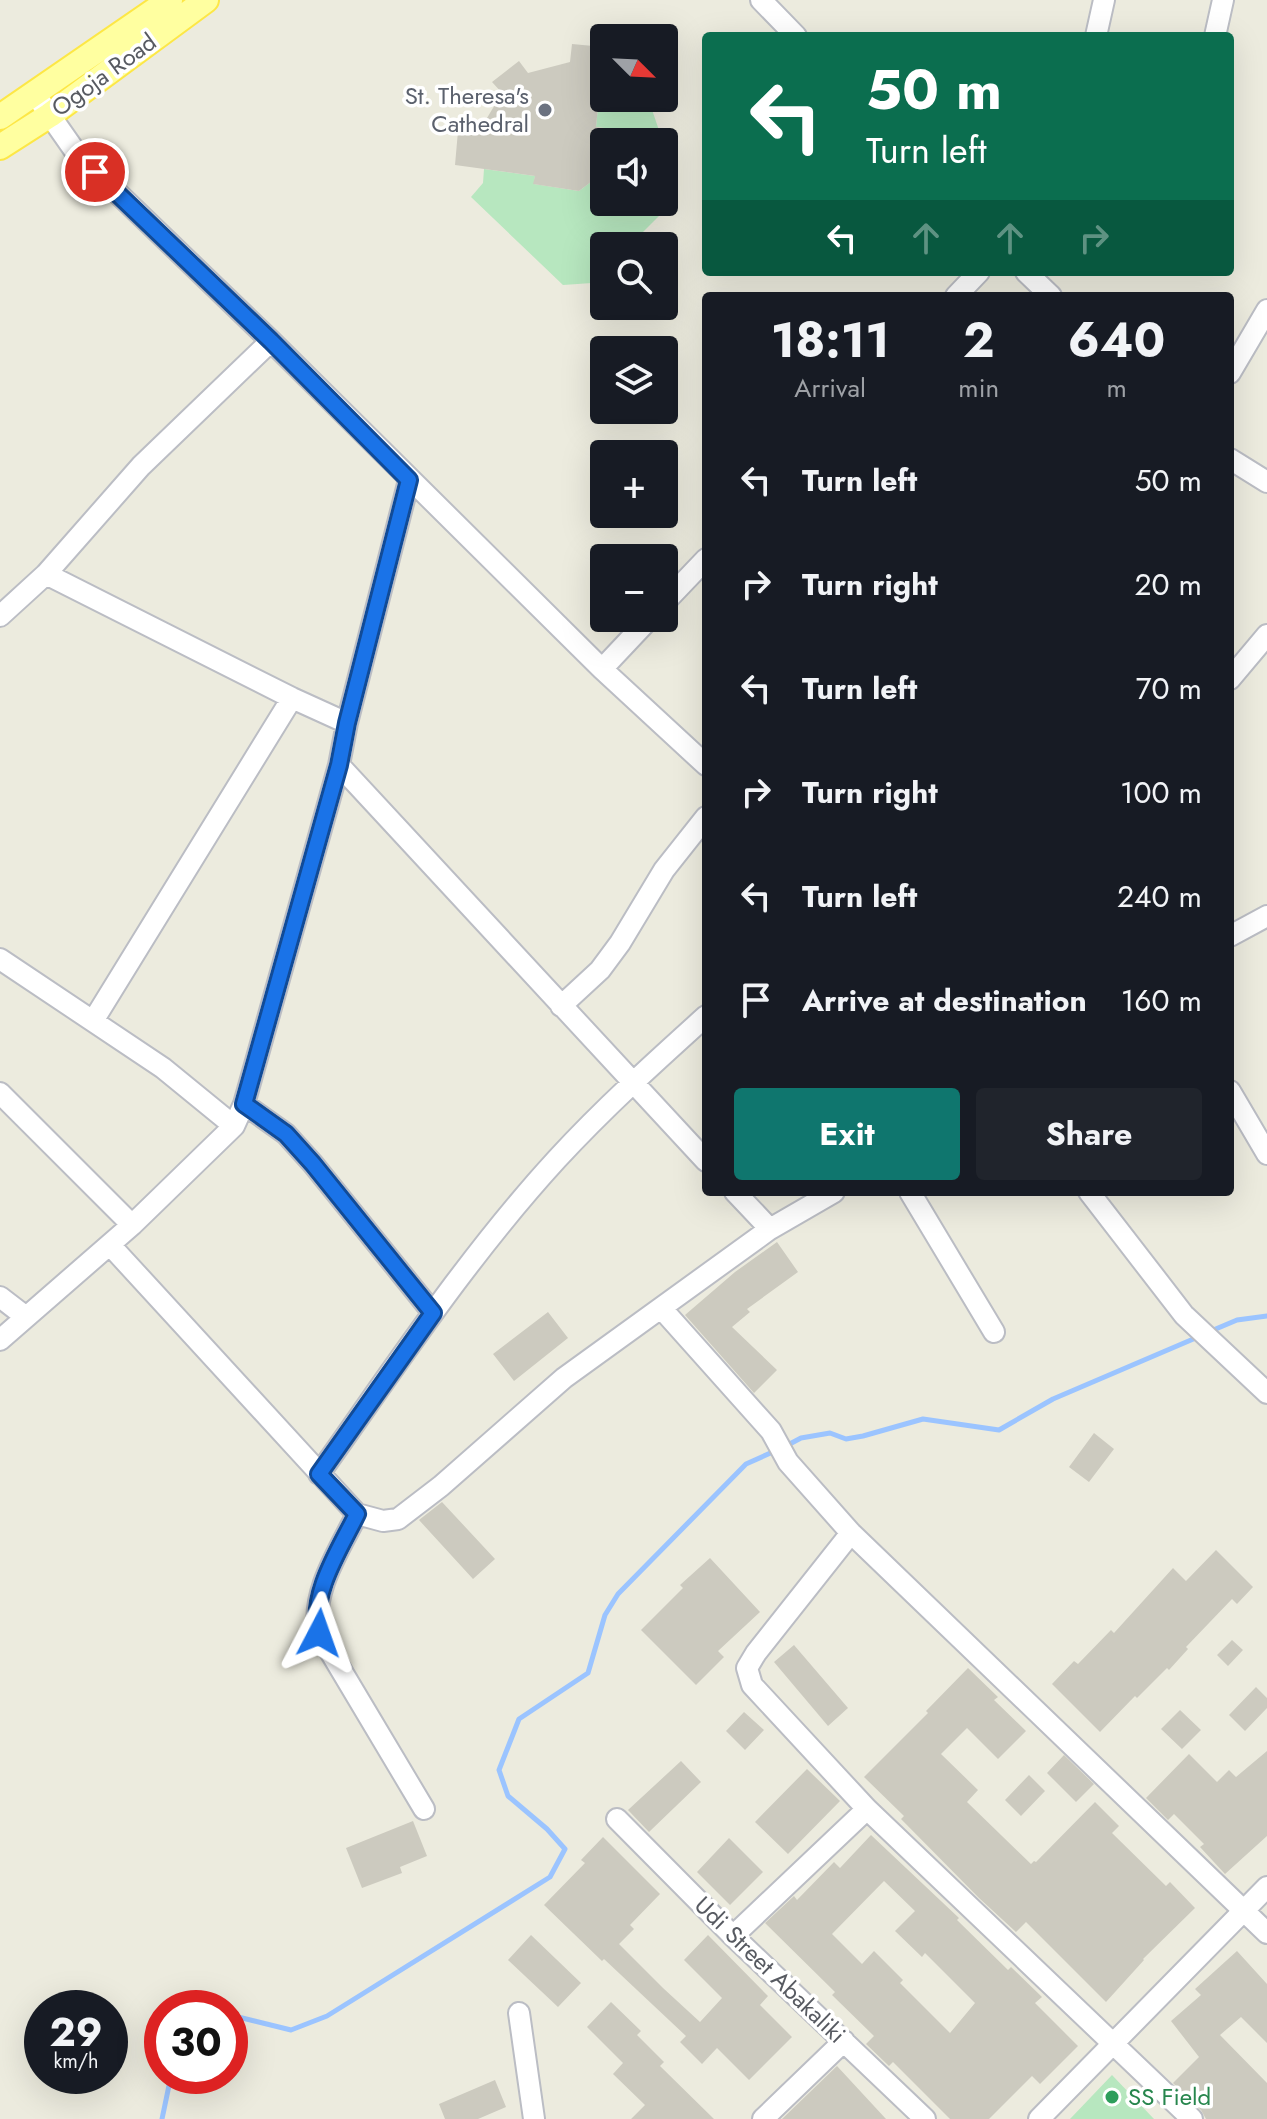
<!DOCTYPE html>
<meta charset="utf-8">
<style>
body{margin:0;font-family:Jost,sans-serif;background:#20242c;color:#f1f3f6;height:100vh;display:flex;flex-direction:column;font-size:30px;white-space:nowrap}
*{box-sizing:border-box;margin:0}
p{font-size:26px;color:#9ea1a6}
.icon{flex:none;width:44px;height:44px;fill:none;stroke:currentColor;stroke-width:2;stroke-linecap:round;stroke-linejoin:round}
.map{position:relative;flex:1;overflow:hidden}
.details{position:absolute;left:702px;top:292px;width:532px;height:904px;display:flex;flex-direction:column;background:#171b24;border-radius:8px;box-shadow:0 8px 32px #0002}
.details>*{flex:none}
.hud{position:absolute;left:702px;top:32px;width:532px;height:244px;border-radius:8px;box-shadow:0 8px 32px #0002;background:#0b6e4f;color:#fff;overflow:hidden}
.needle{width:52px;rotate:114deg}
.buttons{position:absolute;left:590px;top:24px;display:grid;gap:16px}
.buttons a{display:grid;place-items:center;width:88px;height:88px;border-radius:8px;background:#171b24;box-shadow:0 8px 32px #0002;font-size:40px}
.speed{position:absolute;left:24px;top:1990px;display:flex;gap:16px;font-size:40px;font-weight:700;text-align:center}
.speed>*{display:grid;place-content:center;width:104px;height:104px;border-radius:50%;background:#171b24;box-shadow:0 8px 32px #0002;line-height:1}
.speed small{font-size:20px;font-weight:400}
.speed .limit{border:12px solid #d22;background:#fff;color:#111}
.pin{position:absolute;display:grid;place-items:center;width:68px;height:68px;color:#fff;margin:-34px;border:4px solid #fff;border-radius:50%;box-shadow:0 2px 8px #0007}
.me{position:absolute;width:88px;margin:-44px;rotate:4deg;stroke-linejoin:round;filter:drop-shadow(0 0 6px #0008)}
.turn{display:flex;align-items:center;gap:28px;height:168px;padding:0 32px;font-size:36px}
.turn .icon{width:104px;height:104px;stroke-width:2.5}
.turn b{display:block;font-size:56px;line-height:68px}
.lanes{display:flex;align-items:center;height:76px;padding:0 32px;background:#0003;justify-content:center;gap:40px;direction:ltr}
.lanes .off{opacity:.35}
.eta{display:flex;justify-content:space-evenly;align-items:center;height:136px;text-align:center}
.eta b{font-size:48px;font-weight:700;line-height:56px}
.button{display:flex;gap:16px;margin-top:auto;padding:16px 32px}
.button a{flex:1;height:92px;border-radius:8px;background:#0f766e;color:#fff;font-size:32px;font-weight:700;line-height:92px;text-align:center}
.button a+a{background:#20242c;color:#f1f3f6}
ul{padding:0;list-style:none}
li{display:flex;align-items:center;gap:24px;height:104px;padding:0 32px}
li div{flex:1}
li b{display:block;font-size:30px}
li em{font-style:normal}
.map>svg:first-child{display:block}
.green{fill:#b7e7bf}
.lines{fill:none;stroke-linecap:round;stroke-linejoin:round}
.stream{stroke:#9bc4ff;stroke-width:5}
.building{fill:#cccabf;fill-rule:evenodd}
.minor-casing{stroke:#bbbdc4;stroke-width:24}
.major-casing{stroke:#fde746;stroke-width:28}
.minor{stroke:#fff;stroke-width:20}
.major{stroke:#ffffa0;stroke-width:24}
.route-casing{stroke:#114b97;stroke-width:20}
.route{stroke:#1a73e8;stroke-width:14}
.worship-dot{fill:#6b7280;stroke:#fff;stroke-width:3}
.leisure-dot{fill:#2e9e5b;stroke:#fff;stroke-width:3}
.labels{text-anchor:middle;stroke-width:7;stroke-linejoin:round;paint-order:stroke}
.street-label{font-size:24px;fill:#575a61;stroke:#fff}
.worship-label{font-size:24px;fill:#5b616d;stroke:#fff;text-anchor:end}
.leisure-label{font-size:24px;fill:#27864d;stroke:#fff;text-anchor:start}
</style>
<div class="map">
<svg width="1267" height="2119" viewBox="0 0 1267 2119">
<rect width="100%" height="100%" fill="#ecebde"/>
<path class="green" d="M 602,67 L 604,67 L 604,98 L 648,98 L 663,142 L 610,142 L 612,129 L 596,127 Z
M 664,145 L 666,209 L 629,246 L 604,246 L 604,271 L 592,283 L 563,285 L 471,197 L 483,183 L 484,169 L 535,176 L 534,184 L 579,191 L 604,172 L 604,202 L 664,202 Z
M 1112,2075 L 1154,2119 L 1070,2119 Z"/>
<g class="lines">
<path class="stream" d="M 1211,1331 L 1237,1320 L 1267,1316
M 784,1447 L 801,1438 L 830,1433 L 846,1439 L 863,1436 L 923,1419 L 999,1430 L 1053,1399 L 1198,1337
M 230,2015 L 291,2030 L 327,2016 L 550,1877 L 565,1849 L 547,1829 L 508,1796 L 499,1770 L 519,1719 L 588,1673 L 605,1615 L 618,1594 L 746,1464 L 775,1451
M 162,2119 L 171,2076"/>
</g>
<path class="building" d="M 572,44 L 604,47 L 596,127 L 612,129 L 610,142 L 604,142 L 604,172 L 579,191 L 533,184 L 535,176 L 455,165 L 458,131 L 478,133 L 502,93 L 492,82 L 519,61 L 528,73 L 570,62 Z
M 777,1242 L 798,1272 L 747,1309 L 750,1312 L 732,1327 L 777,1370 L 754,1393 L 685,1315 L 735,1272 Z
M 548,1312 L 568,1338 L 514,1381 L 493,1354 Z
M 1094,1433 L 1114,1449 L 1089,1482 L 1069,1467 Z
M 442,1502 L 495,1559 L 473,1579 L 419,1520 Z
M 1216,1550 L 1253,1587 L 1237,1604 L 1232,1599 L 1186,1647 L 1188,1649 L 1169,1670 L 1167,1668 L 1137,1698 L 1135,1696 L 1100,1732 L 1052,1684 L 1074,1661 L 1078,1664 L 1111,1630 L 1114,1633 L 1173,1568 L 1186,1581 Z
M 710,1558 L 760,1612 L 718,1651 L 724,1657 L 696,1685 L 641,1630 L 683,1588 L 680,1585 Z
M 1232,1640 L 1243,1650 L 1228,1666 L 1217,1655 Z
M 794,1645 L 848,1708 L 828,1726 L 774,1662 Z
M 968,1668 L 998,1697 L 994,1700 L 1026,1731 L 998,1759 L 967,1728 L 941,1754 L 978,1790 L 967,1802 L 1031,1864 L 1034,1861 L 1036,1862 L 1095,1802 L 1119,1826 L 1112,1833 L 1166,1886 L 1170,1882 L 1195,1908 L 1143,1959 L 1144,1960 L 1106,2002 L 1026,1922 L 1016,1932 L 979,1898 L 901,1819 L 904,1816 L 864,1777 L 928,1713 L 926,1711 Z
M 1256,1687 L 1267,1698 L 1267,1708 L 1245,1731 L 1229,1715 Z
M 1180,1710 L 1201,1730 L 1182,1749 L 1161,1729 Z
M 744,1712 L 764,1730 L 745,1750 L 726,1731 Z
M 1267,1751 L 1267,1836 L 1225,1874 L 1200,1847 L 1204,1844 L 1174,1814 L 1168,1820 L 1146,1798 L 1189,1754 L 1217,1782 L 1229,1770 L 1236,1777 Z
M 1064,1755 L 1094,1784 L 1076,1802 L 1047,1773 Z
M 681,1761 L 701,1782 L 649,1832 L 628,1810 Z
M 807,1769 L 840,1801 L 788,1854 L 755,1822 Z
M 1029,1775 L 1045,1791 L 1021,1816 L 1005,1800 Z
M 413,1821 L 427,1856 L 400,1867 L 402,1873 L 362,1888 L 346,1848 Z
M 871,1835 L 959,1918 L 957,1920 L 1008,1970 L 1011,1967 L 1042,1997 L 1035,2003 L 1078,2046 L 1040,2084 L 1032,2076 L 989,2119 L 950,2119 L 893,2062 L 889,2066 L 866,2044 L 874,2036 L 832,1995 L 835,1992 L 765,1923 L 794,1896 L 797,1900 L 834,1862 L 840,1868 ZM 884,1881 L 915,1911 L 895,1931 L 922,1957 L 925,1953 L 975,2003 L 950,2033 L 900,1983 L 903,1980 L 874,1951 L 862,1964 L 832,1934 Z
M 603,1837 L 660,1894 L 630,1925 L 634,1929 L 619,1944 L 663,1988 L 700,2022 L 722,1998 L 684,1960 L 708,1935 L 768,1996 L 760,2005 L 792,2037 L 749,2080 L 717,2048 L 702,2064 L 680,2042 L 686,2036 L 604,1959 L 602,1961 L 544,1905 L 585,1863 L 581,1860 Z
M 729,1838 L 763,1872 L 730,1905 L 697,1872 Z
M 531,1935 L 581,1983 L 558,2007 L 508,1960 Z
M 1237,1951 L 1267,1984 L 1267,2043 L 1241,2017 L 1220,2035 L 1267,2083 L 1267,2119 L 1206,2119 L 1201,2110 L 1173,2083 L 1199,2057 L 1171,2021 L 1201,1995 L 1195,1989 Z
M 611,2002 L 641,2031 L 637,2035 L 664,2062 L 660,2066 L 714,2119 L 631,2119 L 645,2105 L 613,2074 L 623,2063 L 587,2027 Z
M 837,2066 L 886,2119 L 782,2119 Z
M 495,2080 L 506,2107 L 478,2119 L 445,2119 L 439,2104 Z"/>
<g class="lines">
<defs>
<path id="minor" d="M 761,0 L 796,36
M 1096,36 L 1104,0
M 1215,36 L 1223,0
M 35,94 L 77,154 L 271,341 L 602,669 L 706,765
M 1026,272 L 1051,296
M 956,296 L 979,272
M 271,341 L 141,466 L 46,574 L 292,698 L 347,723
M 1230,373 L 1267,310
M 1230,459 L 1267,482
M 664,603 L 706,559
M 0,616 L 46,574
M 602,669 L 650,618
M 1230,679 L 1267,635
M 339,765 L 706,1161
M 1230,936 L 1267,916
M 0,959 L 163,1068 L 234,1126
M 561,1006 L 600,970 L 620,943 L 664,870 L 706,817
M 93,1021 L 292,698
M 1230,1091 L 1267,1154
M 0,1093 L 132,1225
M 244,1104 L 286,1134 L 313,1164 L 433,1313
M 735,1192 L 770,1229
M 910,1192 L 994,1332
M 1089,1192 L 1184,1315 L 1267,1393
M 110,1245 L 357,1514 L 383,1521 L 398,1519 L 441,1486 L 564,1378 L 770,1229 L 834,1192
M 0,1297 L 26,1317
M 662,1309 L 771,1431 L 788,1462 L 851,1533 L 1267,1933
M 0,1340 L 132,1225 L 234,1126 L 244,1104 L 339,765 L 347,723 L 409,480
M 319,1474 C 395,1367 468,1256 557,1159 C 604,1108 655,1062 706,1016
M 357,1514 C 340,1549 310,1593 319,1633 L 424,1809
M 851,1533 L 756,1653 L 747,1668 L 752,1685 L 867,1809 L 1192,2119
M 617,1819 L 733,1936 L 925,2119
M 733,1936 L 867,1809
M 519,2013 L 534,2119
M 763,2119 L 844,2041
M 1039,2119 L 1267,1887"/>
<path id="major" d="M 0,117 L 170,0
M 0,147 L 50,115 L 206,0"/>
</defs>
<use href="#minor" class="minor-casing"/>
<use href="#major" class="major-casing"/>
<use href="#minor" class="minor"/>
<use href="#major" class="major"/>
</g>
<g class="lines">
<defs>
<path id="route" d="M 95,172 L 271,341 L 409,480 L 347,723 L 339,765 L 244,1104 L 286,1134 L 313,1164 L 433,1313 L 319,1474 L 357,1514 C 340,1549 310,1593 319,1633"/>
</defs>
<use href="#route" class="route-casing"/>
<use href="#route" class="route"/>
</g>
<circle class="worship-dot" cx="545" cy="110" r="8"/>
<circle class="leisure-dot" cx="1112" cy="2097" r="8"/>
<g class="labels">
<g class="street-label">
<text transform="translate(104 75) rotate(-36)" y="8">Ogoja Road</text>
<text transform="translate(770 1970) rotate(44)" y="8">Udi Street Abakaliki</text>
</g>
<g class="worship-label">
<text x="529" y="104">St. Theresa's<tspan x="529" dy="28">Cathedral</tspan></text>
</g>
<g class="leisure-label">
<text x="1128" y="2105">SS Field</text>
</g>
</g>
</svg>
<div class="buttons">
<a><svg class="needle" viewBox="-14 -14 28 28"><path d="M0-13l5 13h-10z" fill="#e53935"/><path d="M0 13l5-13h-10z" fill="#9ea1a6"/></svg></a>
<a><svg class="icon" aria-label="sound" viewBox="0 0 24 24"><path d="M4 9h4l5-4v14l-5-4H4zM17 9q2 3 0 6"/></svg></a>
<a><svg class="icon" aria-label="search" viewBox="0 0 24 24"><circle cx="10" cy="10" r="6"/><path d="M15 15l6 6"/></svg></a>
<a><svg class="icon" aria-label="layers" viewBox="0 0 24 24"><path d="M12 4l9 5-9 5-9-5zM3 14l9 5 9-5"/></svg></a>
<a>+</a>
<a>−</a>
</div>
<div class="speed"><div>29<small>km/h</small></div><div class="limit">30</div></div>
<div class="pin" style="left:95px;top:172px;background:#d93025"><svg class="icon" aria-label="arrive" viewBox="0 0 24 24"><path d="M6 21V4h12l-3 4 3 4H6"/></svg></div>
<svg class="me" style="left:319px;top:1633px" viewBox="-20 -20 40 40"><path d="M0-17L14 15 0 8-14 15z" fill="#1a73e8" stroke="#fff" stroke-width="4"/></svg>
<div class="hud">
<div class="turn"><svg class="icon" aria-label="left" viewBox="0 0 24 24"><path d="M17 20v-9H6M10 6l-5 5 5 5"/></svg><div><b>50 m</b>Turn left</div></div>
<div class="lanes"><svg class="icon" aria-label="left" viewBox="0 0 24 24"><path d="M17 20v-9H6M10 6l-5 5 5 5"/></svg><svg class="icon off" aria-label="ahead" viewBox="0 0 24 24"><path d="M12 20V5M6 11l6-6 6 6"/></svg><svg class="icon off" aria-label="ahead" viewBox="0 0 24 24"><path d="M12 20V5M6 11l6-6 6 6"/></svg><svg class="icon off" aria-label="right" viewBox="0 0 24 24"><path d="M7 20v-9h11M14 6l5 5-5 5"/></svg></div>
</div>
<section class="details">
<div class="eta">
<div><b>18:11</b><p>Arrival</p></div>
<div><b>2</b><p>min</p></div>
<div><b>640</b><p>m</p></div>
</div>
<ul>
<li><svg class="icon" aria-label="left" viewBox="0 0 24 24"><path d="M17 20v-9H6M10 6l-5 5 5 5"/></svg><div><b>Turn left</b></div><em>50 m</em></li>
<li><svg class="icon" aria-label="right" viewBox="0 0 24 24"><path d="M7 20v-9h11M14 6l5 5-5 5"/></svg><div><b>Turn right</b></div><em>20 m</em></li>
<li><svg class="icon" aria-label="left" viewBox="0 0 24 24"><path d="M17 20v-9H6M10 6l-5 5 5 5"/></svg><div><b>Turn left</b></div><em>70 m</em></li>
<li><svg class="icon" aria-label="right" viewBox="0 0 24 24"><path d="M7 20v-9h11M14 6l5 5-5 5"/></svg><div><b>Turn right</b></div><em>100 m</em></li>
<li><svg class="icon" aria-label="left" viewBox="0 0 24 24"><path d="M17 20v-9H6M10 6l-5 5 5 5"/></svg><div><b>Turn left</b></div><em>240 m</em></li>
<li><svg class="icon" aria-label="arrive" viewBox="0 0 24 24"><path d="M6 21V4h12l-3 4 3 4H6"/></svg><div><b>Arrive at destination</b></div><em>160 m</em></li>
</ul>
<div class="button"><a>Exit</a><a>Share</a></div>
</section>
</div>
